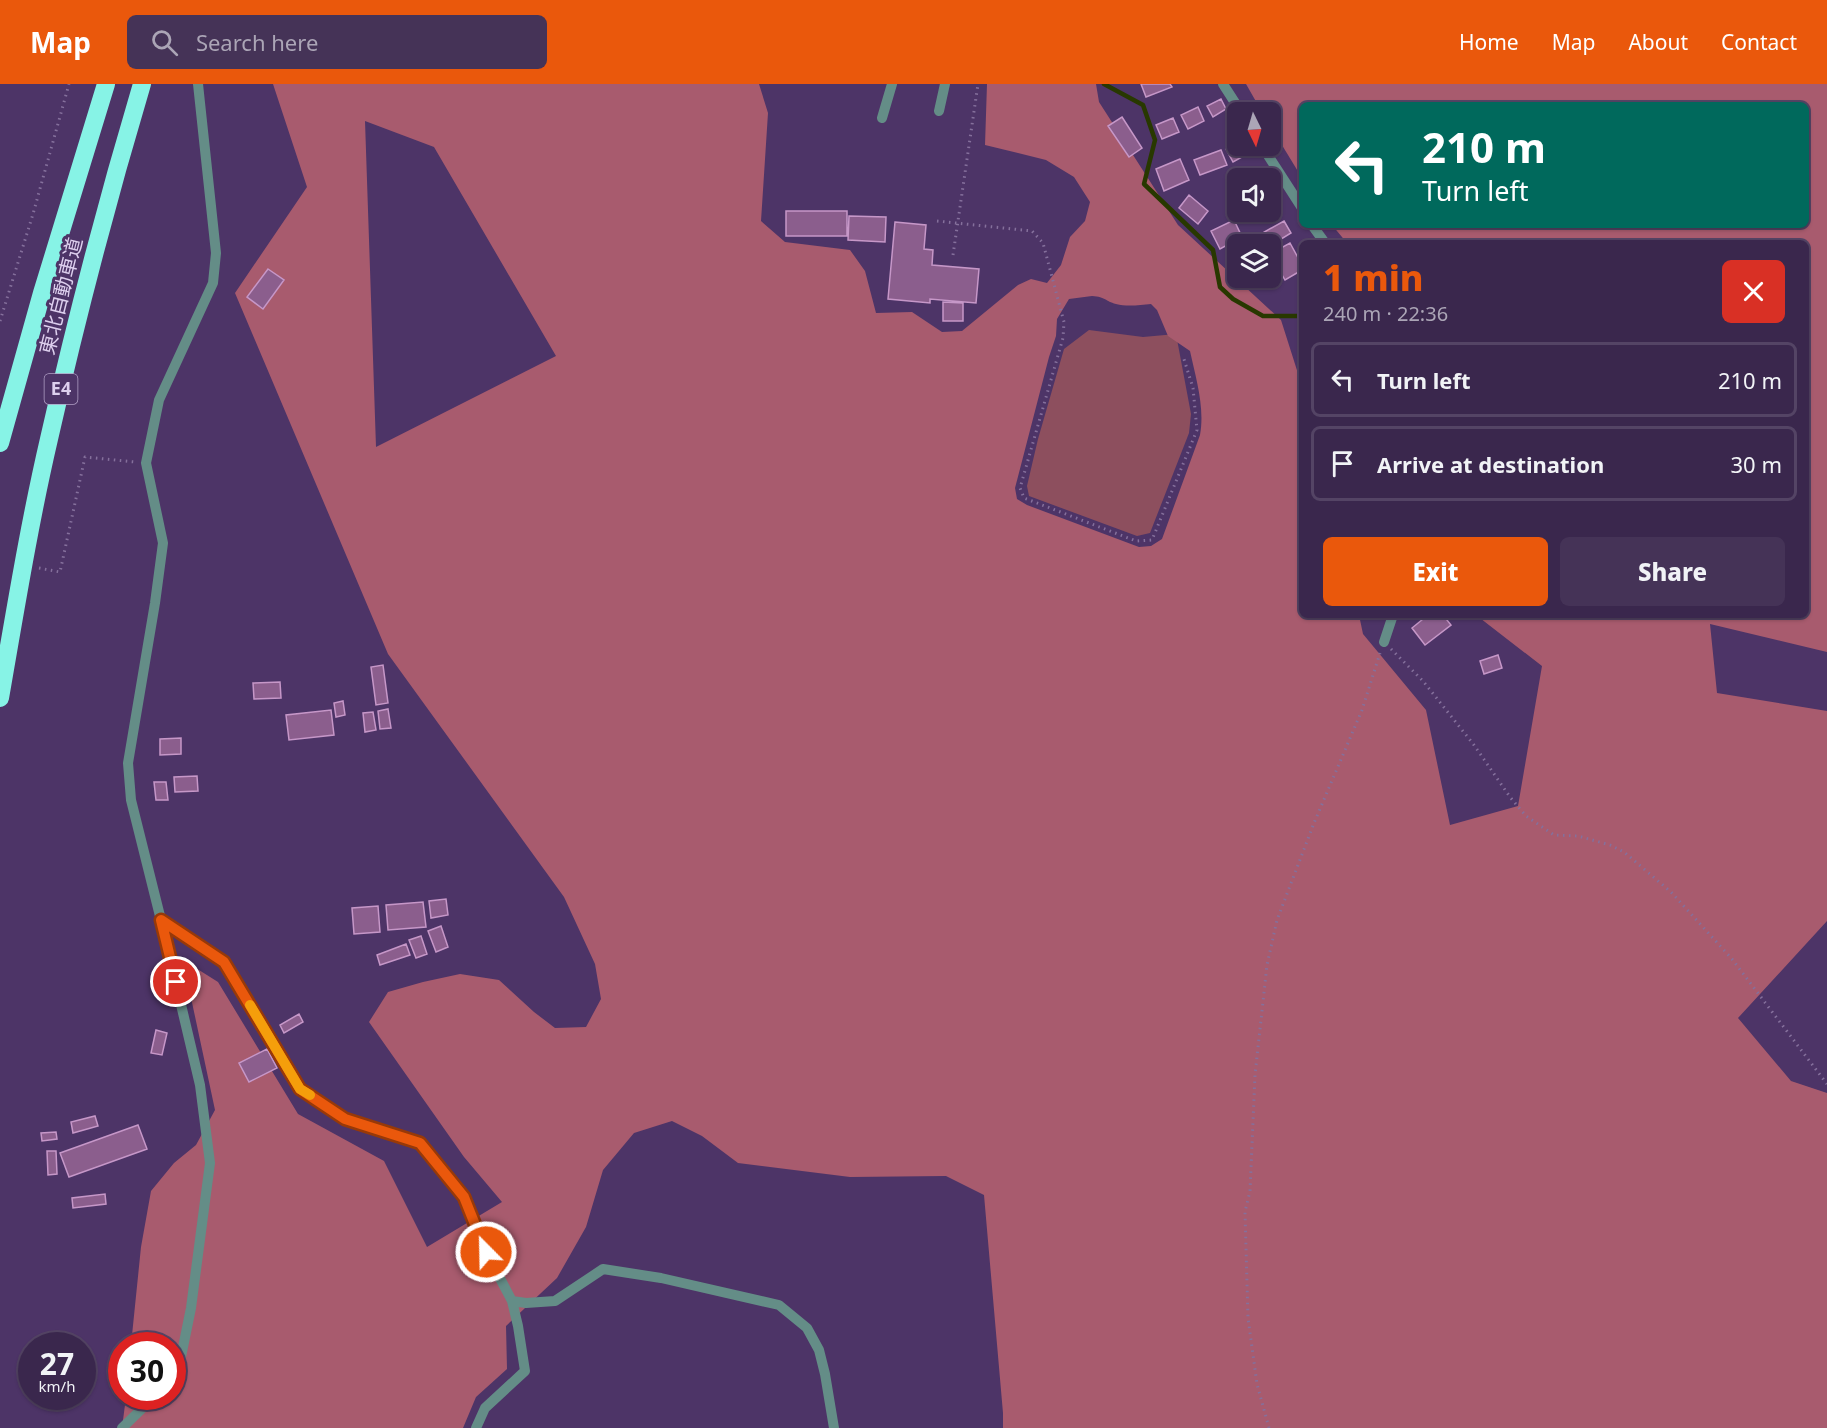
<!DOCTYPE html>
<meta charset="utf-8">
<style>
body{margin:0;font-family:"Noto Sans","Noto Sans JP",sans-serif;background:#453357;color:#f1f3f6;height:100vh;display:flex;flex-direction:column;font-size:22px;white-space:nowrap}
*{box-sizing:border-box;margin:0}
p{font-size:20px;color:#aba5b6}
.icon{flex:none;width:33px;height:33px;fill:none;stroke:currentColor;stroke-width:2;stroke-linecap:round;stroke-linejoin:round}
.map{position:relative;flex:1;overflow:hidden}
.sheet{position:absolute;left:1299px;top:156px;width:510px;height:378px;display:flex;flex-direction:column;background:#3a274d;border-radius:9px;box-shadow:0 2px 4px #0004,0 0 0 2px #544465}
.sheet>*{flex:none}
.top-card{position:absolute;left:1299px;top:18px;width:510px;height:126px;border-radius:9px;box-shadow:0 2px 4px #0004,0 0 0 2px #544465;background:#00695c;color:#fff;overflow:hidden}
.needle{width:39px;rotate:175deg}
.buttons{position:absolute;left:1227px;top:18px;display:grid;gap:12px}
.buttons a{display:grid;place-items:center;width:54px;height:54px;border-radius:9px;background:#3a274d;box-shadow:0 2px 4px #0004,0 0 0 2px #544465;font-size:30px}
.speed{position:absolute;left:18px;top:1248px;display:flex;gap:12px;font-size:30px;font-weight:700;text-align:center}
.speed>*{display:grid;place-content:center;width:78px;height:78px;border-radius:50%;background:#3a274d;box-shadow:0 2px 4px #0004,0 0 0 2px #544465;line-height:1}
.speed small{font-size:15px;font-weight:400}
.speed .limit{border:9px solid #d22;background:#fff;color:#111}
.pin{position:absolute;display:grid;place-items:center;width:51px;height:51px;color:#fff;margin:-26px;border:3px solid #fff;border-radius:50%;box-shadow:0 2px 6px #0007}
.me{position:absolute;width:66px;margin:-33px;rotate:337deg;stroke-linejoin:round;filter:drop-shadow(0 0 4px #0008)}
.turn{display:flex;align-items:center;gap:21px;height:126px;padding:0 24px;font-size:27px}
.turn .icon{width:78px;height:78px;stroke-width:2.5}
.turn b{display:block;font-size:42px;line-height:51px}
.round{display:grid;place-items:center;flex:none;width:63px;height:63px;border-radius:9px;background:#453357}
.headline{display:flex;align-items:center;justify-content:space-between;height:102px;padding:0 24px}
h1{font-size:36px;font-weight:800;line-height:45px;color:#ea580c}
.cta{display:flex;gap:12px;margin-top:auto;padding:12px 24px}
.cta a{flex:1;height:69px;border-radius:9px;background:#ea580c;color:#fff;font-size:24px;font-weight:800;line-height:69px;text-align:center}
.cta a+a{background:#453357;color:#f1f3f6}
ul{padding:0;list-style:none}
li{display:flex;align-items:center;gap:18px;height:75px;margin:0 12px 9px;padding:0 12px;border:3px solid #544465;border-radius:9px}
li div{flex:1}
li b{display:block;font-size:22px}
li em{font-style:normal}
header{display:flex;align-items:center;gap:36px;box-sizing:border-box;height:84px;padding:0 30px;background:#ea580c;color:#fff}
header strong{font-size:28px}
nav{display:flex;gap:33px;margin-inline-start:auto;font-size:21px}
.search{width:420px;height:54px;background:#453357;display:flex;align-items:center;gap:15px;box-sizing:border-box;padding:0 21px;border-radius:9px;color:#aba5b6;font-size:22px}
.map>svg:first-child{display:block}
.green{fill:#8d4f5e}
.forest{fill:#a85b6e;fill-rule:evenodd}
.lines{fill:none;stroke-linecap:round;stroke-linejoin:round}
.stream{stroke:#283800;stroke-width:4.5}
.building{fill:#8b5e8d;stroke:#c697c8;stroke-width:1.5}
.path{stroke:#85709c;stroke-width:3;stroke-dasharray:1.5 4.5;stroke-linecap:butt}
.minor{stroke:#648d87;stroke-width:10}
.highway{stroke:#87f3e6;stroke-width:18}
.route-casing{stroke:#983908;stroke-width:15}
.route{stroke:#ea580c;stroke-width:10}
.slow{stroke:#f59e0b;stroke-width:10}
.labels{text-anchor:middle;stroke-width:6;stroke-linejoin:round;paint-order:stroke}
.shield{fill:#4d3467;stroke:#b2a0c6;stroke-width:1.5}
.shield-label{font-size:18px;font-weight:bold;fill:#ddcfee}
.street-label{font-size:20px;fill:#ddcfee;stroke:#4d3467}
</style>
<header>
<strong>Map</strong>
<div class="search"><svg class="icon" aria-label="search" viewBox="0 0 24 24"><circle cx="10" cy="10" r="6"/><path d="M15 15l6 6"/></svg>Search here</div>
<nav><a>Home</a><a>Map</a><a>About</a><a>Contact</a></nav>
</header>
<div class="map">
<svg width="1827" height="1344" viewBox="0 0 1827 1344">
<rect width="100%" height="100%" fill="#4d3467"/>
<path class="green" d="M 1089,246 L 1143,253 L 1176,250 L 1191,330 L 1189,349 L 1150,449 L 1137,452 L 1029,412 L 1027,402 L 1038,355 L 1064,265 Z"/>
<path class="forest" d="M 273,0 L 759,0 L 768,29 L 761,137 L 785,158 L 850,166 L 865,187 L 876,229 L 912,228 L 942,248 L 962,247 L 1018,201 L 1031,195 L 1047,199 L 1061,181 L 1070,153 L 1085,137 L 1090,118 L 1074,93 L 1046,76 L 985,61 L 987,0 L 1096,0 L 1099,18 L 1178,141 L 1281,236 L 1302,302 L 1302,531 L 1359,531 L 1363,550 L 1426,626 L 1450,741 L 1518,722 L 1542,582 L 1476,531 L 1806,531 L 1806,159 L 1347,159 L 1332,141 L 1806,141 L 1806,21 L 1302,21 L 1302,94 L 1271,43 L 1270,28 L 1262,28 L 1246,0 L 1827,0 L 1827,568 L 1710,540 L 1717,609 L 1827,627 L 1827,837 L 1738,934 L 1791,997 L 1827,1009 L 1827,1344 L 1003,1344 L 1003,1329 L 984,1111 L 946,1092 L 850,1093 L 738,1079 L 702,1052 L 672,1037 L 634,1049 L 603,1086 L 586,1143 L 557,1194 L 506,1242 L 507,1285 L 476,1313 L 463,1344 L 122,1344 L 126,1313 L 172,1312 L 172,1262 L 131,1261 L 141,1163 L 151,1107 L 174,1079 L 196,1061 L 215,1026 L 187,895 L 191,881 L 218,898 L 298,1030 L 384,1077 L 427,1163 L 502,1118 L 464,1073 L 369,938 L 388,908 L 423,898 L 460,890 L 499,896 L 534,928 L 555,944 L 586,943 L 601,915 L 595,880 L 564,813 L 388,570 L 235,209 L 307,103 ZM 365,37 L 434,63 L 556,272 L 376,363 ZM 1092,212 C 1106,213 1105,217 1116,220 C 1127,223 1140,221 1151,220 L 1157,226 L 1168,252 L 1190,267 C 1196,295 1205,323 1200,351 L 1162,455 L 1151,462 L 1139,463 L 1027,421 L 1017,415 L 1015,404 L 1049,273 L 1056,252 L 1057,235 L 1069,215 Z"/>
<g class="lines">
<path class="stream" d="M 1104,0 L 1143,21 L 1155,56 L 1144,100 L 1213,166 L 1220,203 L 1233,215 L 1263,232 L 1302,232"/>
</g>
<path class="building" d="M 1141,0 L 1170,0 L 1172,3 L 1146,13 Z
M 1221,15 L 1226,25 L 1213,33 L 1207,22 Z
M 1198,23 L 1204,37 L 1188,45 L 1181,31 Z
M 1122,33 L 1142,64 L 1129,73 L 1108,42 Z
M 1173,34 L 1179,48 L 1162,55 L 1156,41 Z
M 1238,59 L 1238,62 L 1247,62 L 1251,68 L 1233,78 L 1226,65 Z
M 1221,66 L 1227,81 L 1200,91 L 1194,76 Z
M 1180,75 L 1189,96 L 1164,107 L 1156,85 Z
M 1189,111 L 1208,127 L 1198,140 L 1179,124 Z
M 786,127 L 847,127 L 847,152 L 786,152 Z
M 849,132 L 886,133 L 885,158 L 848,156 Z
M 1234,136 L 1242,153 L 1220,165 L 1211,147 Z
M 1284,137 L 1291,149 L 1270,162 L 1265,160 L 1259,151 Z
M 895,138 L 926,141 L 924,165 L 933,166 L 932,181 L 979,185 L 976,219 L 930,215 L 930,219 L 888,215 Z
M 1290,159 L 1302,181 L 1302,186 L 1285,196 L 1270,170 Z
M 1238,167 L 1238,191 L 1236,192 L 1226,173 Z
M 268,185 L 284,196 L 263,225 L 247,213 Z
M 943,218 L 963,219 L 963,237 L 943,237 Z
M 1428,531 L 1443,531 L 1451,541 L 1425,561 L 1412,544 Z
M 1498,571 L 1502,584 L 1484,590 L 1480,577 Z
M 383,581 L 388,619 L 376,621 L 371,583 Z
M 280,598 L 281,614 L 254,615 L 253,599 Z
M 343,617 L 345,631 L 336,633 L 334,619 Z
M 388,625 L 391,644 L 380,645 L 378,627 Z
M 331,626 L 334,651 L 289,656 L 286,631 Z
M 373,628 L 376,646 L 365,648 L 363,629 Z
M 181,654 L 181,670 L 160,671 L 160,655 Z
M 197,692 L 198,707 L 175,708 L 174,693 Z
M 154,698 L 166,698 L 168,716 L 156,716 Z
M 446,815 L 448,831 L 431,834 L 429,817 Z
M 423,818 L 426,843 L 388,846 L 386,821 Z
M 378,822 L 380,848 L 354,850 L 352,824 Z
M 441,842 L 448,863 L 436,868 L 428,847 Z
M 421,852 L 427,870 L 416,874 L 409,856 Z
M 406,860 L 410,871 L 380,881 L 377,871 Z
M 299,930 L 303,938 L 284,949 L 280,941 Z
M 156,946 L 167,949 L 162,971 L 151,969 Z
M 267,965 L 277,984 L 249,998 L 239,979 Z
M 95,1032 L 98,1042 L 73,1049 L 71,1038 Z
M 138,1041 L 147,1065 L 69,1093 L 60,1069 Z
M 56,1048 L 57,1055 L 42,1057 L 41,1049 Z
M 47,1067 L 56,1067 L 57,1090 L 48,1091 Z
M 105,1110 L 106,1120 L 73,1124 L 72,1114 Z"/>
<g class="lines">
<path class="path" d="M 937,137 L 1032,147 L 1043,159 L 1064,238 L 1063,254 L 1020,404 L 1024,414 L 1136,457 L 1152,456 L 1197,346 L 1193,304 L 1183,272
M 953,171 L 978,0
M 0,237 L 33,130 L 69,0
M 39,484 L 60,488 L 85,373 L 135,378
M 1391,565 L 1423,597 L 1474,661 L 1510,713 L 1526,732 L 1554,751 L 1578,752 L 1610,761 L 1624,768 L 1671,808 L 1732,875 L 1827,1000
M 1269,1344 L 1257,1300 L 1248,1234 L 1245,1128 L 1250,1107 L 1255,991 L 1267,881 L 1277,836 L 1314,739 L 1362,626 L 1380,569"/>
<path class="minor" d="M 1223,0 L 1241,28
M 939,27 L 945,0
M 882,34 L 892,0
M 1262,62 L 1302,124
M 1312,141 L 1325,159
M 1384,558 L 1393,531
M 161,836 L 224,878 L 300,1005 L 345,1035 L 420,1059 L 463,1113 L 486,1168 L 512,1217 L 518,1242 L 525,1287 L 485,1324 L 476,1344
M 512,1217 L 526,1219 L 555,1217 L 603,1185 L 661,1194 L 779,1221 L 807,1244 L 819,1266 L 825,1290 L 834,1344
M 172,1289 L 181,1273 L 191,1224 L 210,1079 L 200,1001 L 161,836 L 131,716 L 128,679 L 155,519 L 163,459 L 146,379 L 159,316 L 213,199 L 216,169 L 198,0
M 122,1344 L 155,1312"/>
<path class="highway" d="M 0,359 L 42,209 L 106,0
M 0,614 C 15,528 29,441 49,355 C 76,236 107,117 142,0"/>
</g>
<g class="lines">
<defs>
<path id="route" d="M 176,898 L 161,836 L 224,878 L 300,1005 L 345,1035 L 420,1059 L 464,1113 L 486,1168"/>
</defs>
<use href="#route" class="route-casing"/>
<use href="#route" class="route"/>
<path class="slow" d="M 250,921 L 300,1005 L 310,1011"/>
</g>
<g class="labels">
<rect class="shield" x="44.5" y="290" width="33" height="30" rx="4.5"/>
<g class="shield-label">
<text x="61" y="311">E4</text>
</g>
<g class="street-label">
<text transform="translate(61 212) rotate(-76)" y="7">東北自動車道</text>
</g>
</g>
</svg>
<div class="buttons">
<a><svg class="needle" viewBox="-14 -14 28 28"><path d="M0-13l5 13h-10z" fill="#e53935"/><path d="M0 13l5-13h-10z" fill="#aba5b6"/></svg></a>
<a><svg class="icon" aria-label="sound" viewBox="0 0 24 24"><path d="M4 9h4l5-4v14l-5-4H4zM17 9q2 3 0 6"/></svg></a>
<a><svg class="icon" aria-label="layers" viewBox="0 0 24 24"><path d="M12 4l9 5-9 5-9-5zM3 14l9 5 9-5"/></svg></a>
</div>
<div class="speed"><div>27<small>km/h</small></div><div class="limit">30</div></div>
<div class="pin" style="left:176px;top:898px;background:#d93025"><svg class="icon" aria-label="arrive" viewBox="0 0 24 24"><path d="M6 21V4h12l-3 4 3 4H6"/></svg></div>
<svg class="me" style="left:486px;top:1168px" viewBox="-20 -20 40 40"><circle r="17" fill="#ea580c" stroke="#fff" stroke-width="3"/><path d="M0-11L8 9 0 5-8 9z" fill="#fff"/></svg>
<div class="top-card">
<div class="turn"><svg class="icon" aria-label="left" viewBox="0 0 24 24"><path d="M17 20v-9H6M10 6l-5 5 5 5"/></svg><div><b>210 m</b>Turn left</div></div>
</div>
<section class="sheet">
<div class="headline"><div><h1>1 min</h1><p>240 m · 22:36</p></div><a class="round" style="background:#d93025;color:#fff"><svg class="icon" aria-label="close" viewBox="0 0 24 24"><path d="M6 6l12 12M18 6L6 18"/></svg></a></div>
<ul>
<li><svg class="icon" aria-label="left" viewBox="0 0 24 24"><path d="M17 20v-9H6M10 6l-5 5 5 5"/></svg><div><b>Turn left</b></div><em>210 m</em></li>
<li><svg class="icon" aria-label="arrive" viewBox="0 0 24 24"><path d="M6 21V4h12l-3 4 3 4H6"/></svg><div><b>Arrive at destination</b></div><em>30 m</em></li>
</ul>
<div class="cta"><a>Exit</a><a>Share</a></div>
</section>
</div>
